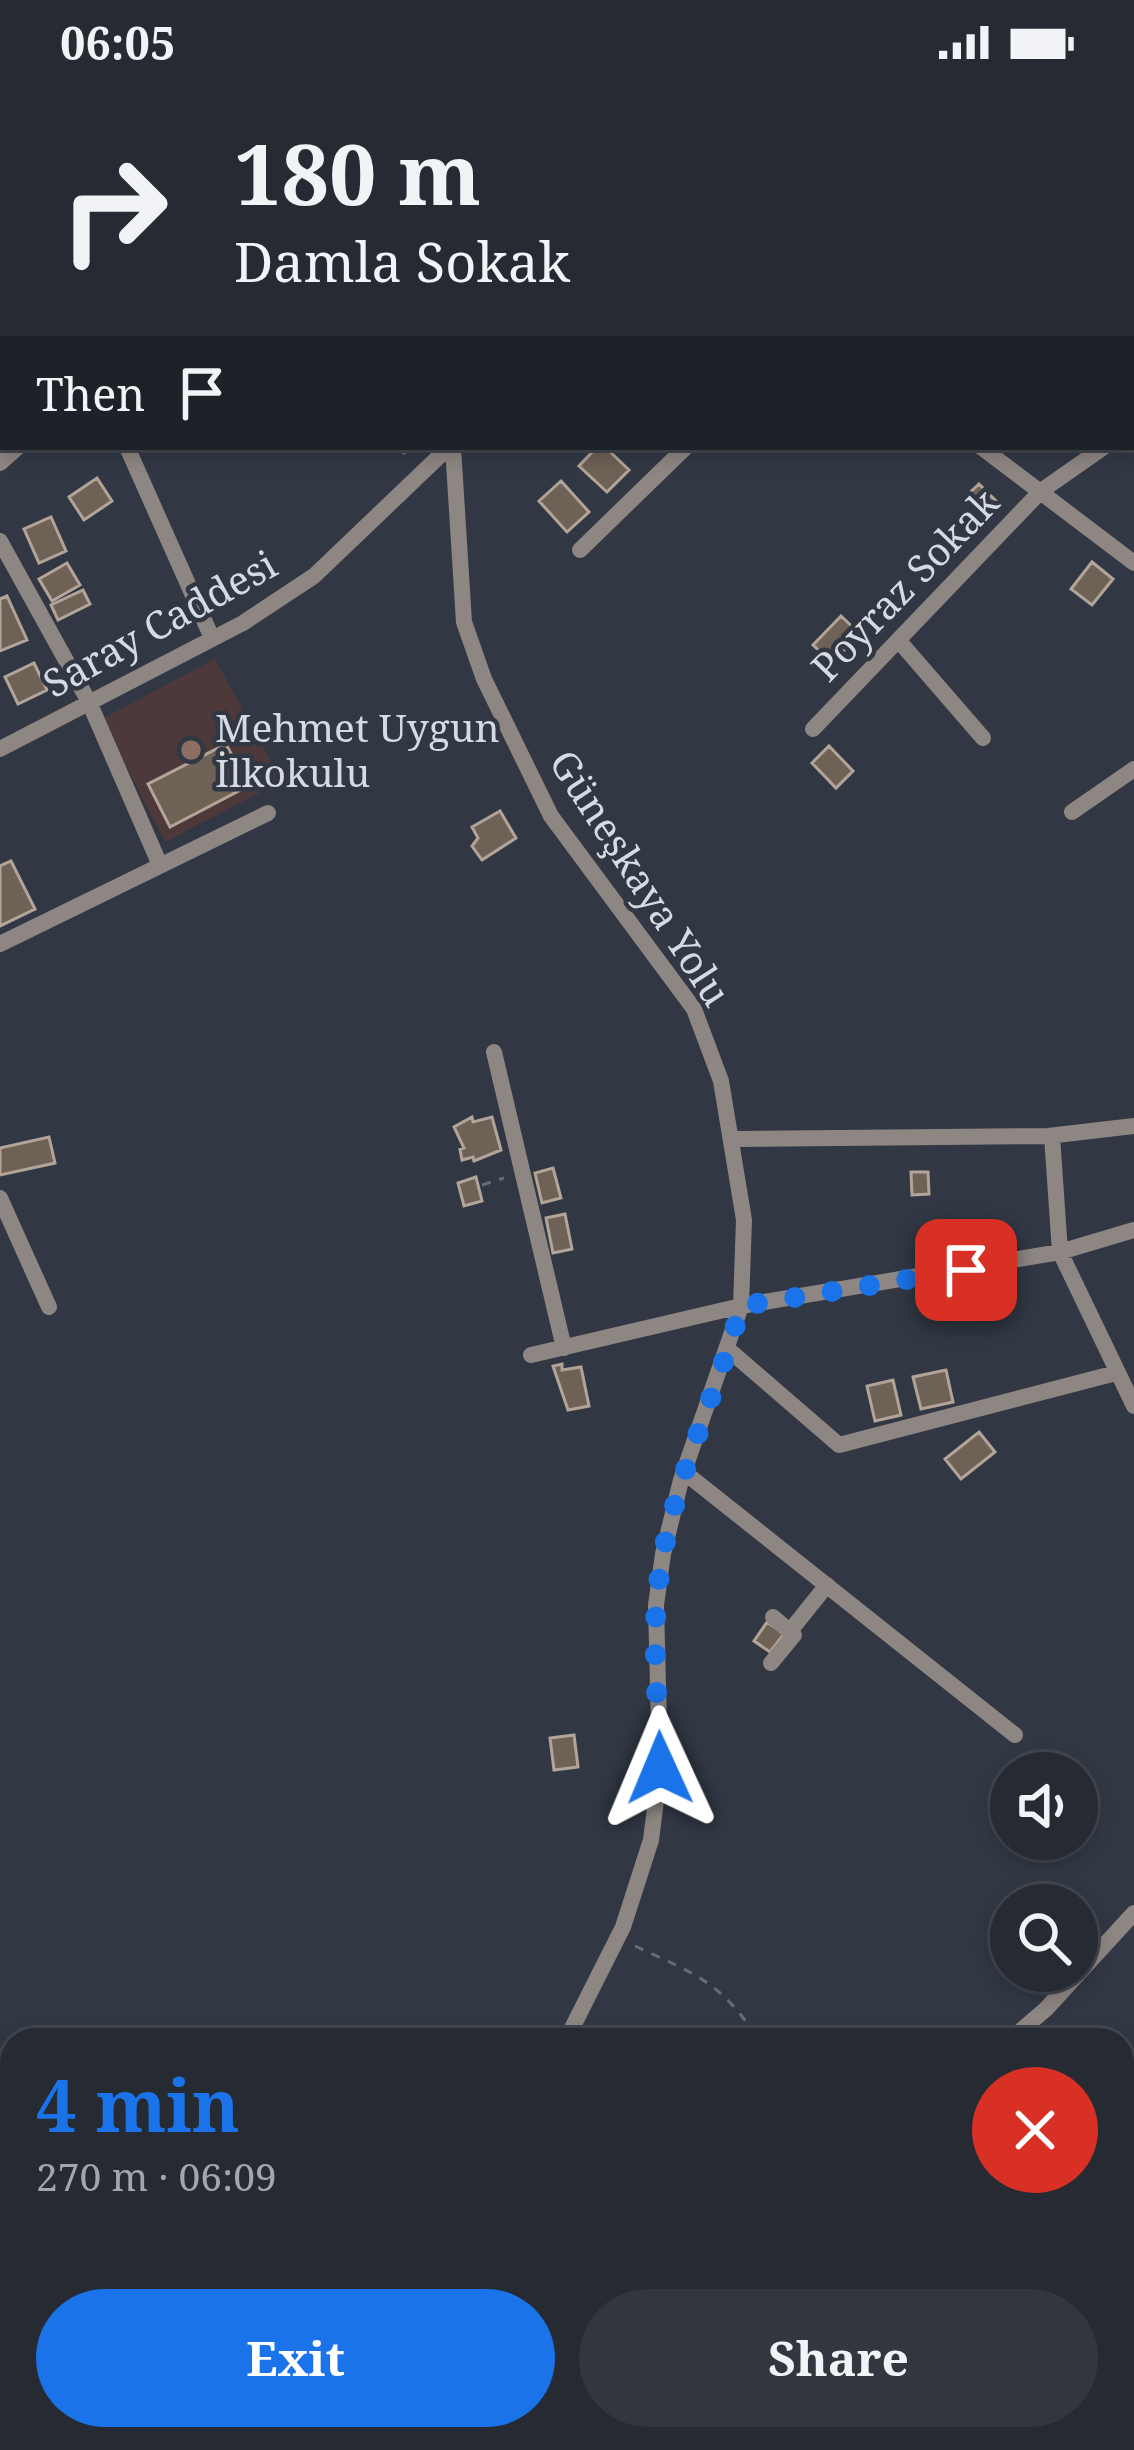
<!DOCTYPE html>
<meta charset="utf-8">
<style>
body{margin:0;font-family:"Noto Serif",serif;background:#31363f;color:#f1f3f6;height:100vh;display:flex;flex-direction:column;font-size:45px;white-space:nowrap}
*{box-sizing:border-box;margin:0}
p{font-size:39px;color:#a3a7ac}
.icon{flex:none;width:66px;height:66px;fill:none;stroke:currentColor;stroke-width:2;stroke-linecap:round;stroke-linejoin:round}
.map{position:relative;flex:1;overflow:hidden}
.drawer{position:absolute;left:0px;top:1944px;width:1134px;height:423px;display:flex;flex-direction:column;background:#252a33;border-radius:36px 36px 0 0;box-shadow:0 6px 18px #0003,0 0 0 3px #42464e}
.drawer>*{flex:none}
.hud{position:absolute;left:0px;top:0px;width:1134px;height:366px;box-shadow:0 6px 18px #0003,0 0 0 3px #42464e;background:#252a33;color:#f1f3f6;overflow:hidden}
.controls{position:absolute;left:990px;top:1668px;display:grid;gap:24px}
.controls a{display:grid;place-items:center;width:108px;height:108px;border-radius:50%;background:#252a33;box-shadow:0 6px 18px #0003,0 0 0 3px #42464e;font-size:60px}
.pin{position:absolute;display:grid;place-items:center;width:102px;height:102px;color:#fff;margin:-51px;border-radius:24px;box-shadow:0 6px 18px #0006}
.me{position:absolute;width:132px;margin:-66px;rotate:359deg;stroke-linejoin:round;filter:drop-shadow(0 0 9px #0008)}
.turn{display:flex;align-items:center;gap:42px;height:252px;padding:0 36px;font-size:54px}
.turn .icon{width:156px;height:156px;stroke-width:2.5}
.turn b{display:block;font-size:84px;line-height:102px}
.then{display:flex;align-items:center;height:114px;padding:0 36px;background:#0003;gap:24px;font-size:45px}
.round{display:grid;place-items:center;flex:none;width:126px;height:126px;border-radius:63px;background:#31363f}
.overview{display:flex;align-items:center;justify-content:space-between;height:204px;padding:0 36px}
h1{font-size:72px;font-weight:700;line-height:90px;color:#1a73e8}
.cta{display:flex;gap:24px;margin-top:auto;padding:24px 36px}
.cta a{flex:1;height:138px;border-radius:72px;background:#1a73e8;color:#fff;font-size:48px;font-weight:700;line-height:138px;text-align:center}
.cta a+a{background:#31363f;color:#f1f3f6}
.status{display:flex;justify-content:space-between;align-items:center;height:84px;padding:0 60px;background:#252a33;direction:ltr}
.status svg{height:33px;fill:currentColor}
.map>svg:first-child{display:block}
.education{fill:#4e393a}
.building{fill:#6e6156;stroke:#b3a499;stroke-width:3}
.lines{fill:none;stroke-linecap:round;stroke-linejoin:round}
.path{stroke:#676d78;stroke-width:3;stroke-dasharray:9 9;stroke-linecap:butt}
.minor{stroke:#8e8683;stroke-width:16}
.route{stroke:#1a73e8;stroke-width:21;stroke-dasharray:0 37.8}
.education-dot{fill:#8d6e63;stroke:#313844;stroke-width:4.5}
.labels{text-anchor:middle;stroke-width:9;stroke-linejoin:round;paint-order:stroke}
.street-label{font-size:39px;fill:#d6dae2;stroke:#313844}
.poi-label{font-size:39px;fill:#d6dae2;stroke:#313844;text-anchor:start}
</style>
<div class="status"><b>06:05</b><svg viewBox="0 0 49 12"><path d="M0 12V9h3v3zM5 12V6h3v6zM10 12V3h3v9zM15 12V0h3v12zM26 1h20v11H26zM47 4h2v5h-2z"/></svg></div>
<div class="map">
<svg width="1134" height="2366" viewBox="0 0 1134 2366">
<rect width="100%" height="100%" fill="#313844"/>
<path class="education" d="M 215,575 L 282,697 L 165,758 L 102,635 Z"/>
<path class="building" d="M 597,363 L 605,363 L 629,386 L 607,408 L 579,382 Z
M 97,394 L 112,417 L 84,436 L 69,413 Z
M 561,397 L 589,428 L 567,448 L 539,417 Z
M 979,400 L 997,418 L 982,432 L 964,414 Z
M 51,433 L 66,467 L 39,479 L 24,445 Z
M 1092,478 L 1113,495 L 1092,521 L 1071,505 Z
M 67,479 L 80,501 L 52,517 L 39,495 Z
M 83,506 L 90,520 L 58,536 L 51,521 Z
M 7,512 L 27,556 L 0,567 L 0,515 Z
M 841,532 L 860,550 L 832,579 L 813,561 Z
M 34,579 L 47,606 L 18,620 L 5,593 Z
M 226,660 L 248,702 L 170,743 L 148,700 Z
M 829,662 L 853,687 L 836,704 L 812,679 Z
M 500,727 L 516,754 L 482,776 L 472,762 L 478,754 L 472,743 Z
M 11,777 L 35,825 L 0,842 L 0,782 Z
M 472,1033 L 473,1038 L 492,1033 L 501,1066 L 474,1077 L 473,1073 L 462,1076 L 460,1065 L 464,1064 L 454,1043 Z
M 49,1053 L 55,1079 L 0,1091 L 0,1064 Z
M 553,1084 L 561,1114 L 542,1119 L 535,1089 Z
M 911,1088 L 928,1088 L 929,1110 L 912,1111 Z
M 476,1093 L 482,1117 L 464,1122 L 458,1099 Z
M 565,1130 L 572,1165 L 553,1169 L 546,1134 Z
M 562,1280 L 562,1286 L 581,1283 L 589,1322 L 568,1326 L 553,1282 Z
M 946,1286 L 953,1318 L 921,1325 L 913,1293 Z
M 893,1296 L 901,1331 L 875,1337 L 867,1302 Z
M 979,1348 L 995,1368 L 961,1395 L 945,1375 Z
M 767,1538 L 784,1550 L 770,1568 L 754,1557 Z
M 574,1651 L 578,1683 L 554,1686 L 550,1654 Z"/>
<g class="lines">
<path class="path" d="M 400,363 L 408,375
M 482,1101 L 504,1094
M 635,1862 C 697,1891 720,1897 759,1956
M 106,2366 L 117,2355"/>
<path class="minor" d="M 86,0 L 88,3
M 286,0 L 288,3
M 454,0 L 456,3
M 628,0 L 630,3
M 1005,0 L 1007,3
M 31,3 L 34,0
M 318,3 L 322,0
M 778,3 L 779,0
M 814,3 L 818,0
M 985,3 L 990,0
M 0,30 L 3,28
M 1131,55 L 1134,53
M 0,196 L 3,194
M 1131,225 L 1134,231
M 1131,344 L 1134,342
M 127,363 L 212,554
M 453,363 L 464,538 L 484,595 L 551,732 L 694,925 L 721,997 L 744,1136 L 741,1222 L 681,1396 L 663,1470 L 656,1521 L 660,1684 L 651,1756 L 623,1843 L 566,1956
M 981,363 L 1134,479
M 0,379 L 18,363
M 0,457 L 89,618 L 160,781
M 580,466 L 686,363
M 899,557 L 983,654
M 813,645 L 1041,407 L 1104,363
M 0,665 L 243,539 L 314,492 L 449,363
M 1072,728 L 1134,685
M 0,860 L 268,729
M 494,968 L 564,1264
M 1052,1052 L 1060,1168 L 1134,1322
M 732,1055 L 1048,1052 L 1134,1042
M 0,1114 L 49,1223
M 729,1266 L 839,1361 L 1116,1289
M 531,1271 L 741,1222 L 1060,1168 L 1134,1146
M 684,1388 L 1015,1651
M 790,1547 L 827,1501
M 771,1579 L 794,1551 L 773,1533
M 1010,1956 L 1046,1925 L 1134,1829
M 595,2355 L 595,2366
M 651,2366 L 660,2355"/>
</g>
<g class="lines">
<path class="route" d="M 660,1684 C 658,1613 649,1540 663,1470 C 679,1385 718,1306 741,1222 L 966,1186"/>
</g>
<circle class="education-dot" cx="191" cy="666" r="12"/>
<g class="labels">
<g class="street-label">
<text transform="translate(905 501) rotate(-46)" y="14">Poyraz Sokak</text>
<text transform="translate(160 540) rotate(-29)" y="14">Saray Caddesi</text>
<text transform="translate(640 794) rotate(57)" y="14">Güneşkaya Yolu</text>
</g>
<g class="poi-label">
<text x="215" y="658">Mehmet Uygun<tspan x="215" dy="45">İlkokulu</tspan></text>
</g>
</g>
</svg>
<div class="controls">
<a><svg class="icon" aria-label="sound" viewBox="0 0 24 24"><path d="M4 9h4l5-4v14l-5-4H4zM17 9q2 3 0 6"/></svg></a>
<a><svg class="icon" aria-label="search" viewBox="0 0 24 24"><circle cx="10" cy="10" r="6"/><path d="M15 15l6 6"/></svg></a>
</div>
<div class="pin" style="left:966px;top:1186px;background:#d93025"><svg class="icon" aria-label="arrive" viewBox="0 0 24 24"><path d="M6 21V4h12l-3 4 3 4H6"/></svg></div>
<svg class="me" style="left:660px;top:1684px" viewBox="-20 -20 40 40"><path d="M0-17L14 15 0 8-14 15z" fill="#1a73e8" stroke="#fff" stroke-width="4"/></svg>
<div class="hud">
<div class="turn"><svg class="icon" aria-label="right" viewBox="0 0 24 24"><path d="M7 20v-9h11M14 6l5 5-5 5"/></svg><div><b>180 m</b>Damla Sokak</div></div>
<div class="then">Then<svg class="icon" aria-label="arrive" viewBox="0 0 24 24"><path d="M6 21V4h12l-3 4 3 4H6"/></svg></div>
</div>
<section class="drawer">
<div class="overview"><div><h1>4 min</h1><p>270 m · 06:09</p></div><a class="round" style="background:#d93025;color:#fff"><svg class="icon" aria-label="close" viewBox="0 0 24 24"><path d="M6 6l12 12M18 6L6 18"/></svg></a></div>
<div class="cta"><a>Exit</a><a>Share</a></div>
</section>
</div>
